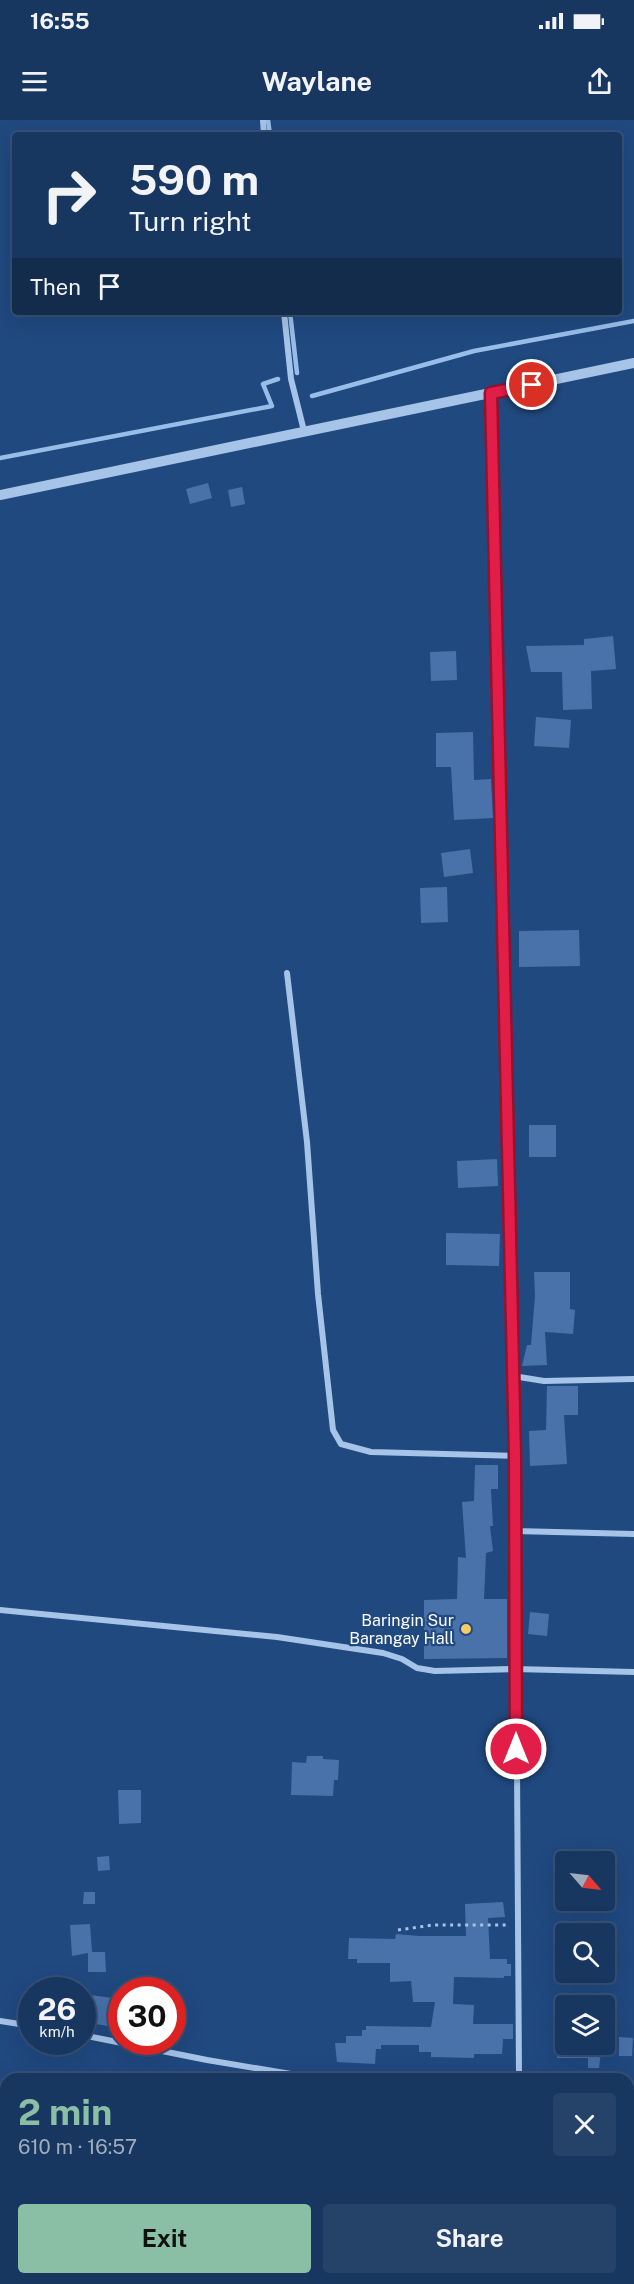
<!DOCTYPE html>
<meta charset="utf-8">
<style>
body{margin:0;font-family:"Public Sans",sans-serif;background:#254269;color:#f1f3f6;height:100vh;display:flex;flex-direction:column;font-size:22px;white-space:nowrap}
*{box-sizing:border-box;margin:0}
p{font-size:20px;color:#9facbd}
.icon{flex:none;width:33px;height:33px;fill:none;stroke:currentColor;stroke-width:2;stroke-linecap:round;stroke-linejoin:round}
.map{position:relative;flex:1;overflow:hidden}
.drawer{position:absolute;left:0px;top:1953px;width:634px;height:212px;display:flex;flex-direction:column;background:#183760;border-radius:18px 18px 0 0;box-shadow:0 6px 24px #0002,0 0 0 2px #365175}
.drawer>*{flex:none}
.banner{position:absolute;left:12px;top:12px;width:610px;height:183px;border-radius:6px;box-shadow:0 6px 24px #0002,0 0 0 2px #365175;background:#183760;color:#f1f3f6;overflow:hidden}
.needle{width:39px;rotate:118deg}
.buttons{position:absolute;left:555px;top:1731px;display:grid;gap:12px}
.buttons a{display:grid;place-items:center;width:60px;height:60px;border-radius:6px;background:#183760;box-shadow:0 6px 24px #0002,0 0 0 2px #365175;font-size:30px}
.speed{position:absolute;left:18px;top:1857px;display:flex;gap:12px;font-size:30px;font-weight:700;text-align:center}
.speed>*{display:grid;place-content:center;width:78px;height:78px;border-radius:50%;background:#183760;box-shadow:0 6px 24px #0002,0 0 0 2px #365175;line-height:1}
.speed small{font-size:15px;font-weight:400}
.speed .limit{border:9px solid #d22;background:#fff;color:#111}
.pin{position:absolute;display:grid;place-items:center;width:51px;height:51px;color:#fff;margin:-26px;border:3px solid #fff;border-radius:50%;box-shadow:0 2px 6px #0007}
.me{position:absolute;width:66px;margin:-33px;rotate:0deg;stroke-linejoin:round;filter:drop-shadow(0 0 4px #0008)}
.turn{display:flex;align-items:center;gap:21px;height:126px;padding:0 18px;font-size:27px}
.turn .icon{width:78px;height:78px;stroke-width:2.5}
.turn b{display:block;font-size:42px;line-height:51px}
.then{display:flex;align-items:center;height:57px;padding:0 18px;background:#0003;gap:12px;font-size:22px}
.round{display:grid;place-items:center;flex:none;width:63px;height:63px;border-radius:6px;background:#254269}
.summary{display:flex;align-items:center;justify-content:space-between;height:102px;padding:0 18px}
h1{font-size:36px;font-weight:700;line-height:45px;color:#8abfa5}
.button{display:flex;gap:12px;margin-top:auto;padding:12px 18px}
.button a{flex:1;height:69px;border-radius:6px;background:#8abfa5;color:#111;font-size:24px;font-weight:700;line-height:69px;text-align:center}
.button a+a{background:#254269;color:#f1f3f6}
.status{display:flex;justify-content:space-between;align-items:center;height:42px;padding:0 30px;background:#183760;direction:ltr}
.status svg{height:16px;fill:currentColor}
header{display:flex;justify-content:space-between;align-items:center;height:78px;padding:0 18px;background:#183760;font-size:27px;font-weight:700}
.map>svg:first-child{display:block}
.water{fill:#44628b;stroke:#99bde9;stroke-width:1.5}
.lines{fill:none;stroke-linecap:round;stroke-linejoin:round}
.stream{stroke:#99bde9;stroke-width:4.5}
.building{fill:#4972aa}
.path{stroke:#a6c3e8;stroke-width:3;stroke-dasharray:3 4.5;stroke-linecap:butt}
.minor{stroke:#a6c3e8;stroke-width:6}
.tertiary{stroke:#a6c3e8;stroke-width:10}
.route-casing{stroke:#92132f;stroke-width:15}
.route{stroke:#e11d48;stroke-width:10}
.poi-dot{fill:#f5cd66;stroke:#204980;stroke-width:2}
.labels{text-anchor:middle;stroke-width:4.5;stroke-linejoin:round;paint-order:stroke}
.poi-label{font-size:16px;fill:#fff;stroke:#204980;text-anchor:end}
</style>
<div class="status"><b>16:55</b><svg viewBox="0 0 49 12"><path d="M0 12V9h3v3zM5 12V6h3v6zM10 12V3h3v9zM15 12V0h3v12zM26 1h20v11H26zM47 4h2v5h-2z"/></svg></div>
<header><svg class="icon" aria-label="menu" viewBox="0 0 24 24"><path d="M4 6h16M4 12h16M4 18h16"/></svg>Waylane<svg class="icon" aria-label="share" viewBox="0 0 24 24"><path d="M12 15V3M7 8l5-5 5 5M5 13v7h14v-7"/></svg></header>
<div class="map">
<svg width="634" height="2164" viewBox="0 0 634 2164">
<rect width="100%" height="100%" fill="#204980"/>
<path class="water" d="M 0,2155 L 6,2155 L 6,2158 L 119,2159 L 229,2164 L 0,2164 Z"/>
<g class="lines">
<path class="stream" d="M 268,0 L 270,15
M 290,192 L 297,253
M 312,276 L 474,231 L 634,201
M 0,338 L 272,286 L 263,264 L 278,259"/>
</g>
<path class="building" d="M 208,363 L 212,378 L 190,384 L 186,369 Z
M 242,367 L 245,384 L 231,387 L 228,370 Z
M 613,516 L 616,549 L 591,551 L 592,589 L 563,590 L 562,552 L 531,552 L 526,526 L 584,525 L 584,519 Z
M 456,531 L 457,560 L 431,561 L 430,532 Z
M 536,597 L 571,600 L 569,628 L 534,626 Z
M 473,612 L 474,660 L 491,659 L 493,698 L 454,700 L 451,647 L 436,647 L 436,613 Z
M 470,729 L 473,753 L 444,757 L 441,733 Z
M 447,767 L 448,802 L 421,803 L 420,768 Z
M 579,810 L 580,846 L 519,847 L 519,811 Z
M 529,1005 L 556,1005 L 556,1037 L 529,1037 Z
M 497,1039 L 498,1066 L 458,1068 L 457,1041 Z
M 446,1113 L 500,1114 L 499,1146 L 446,1145 Z
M 534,1152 L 570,1152 L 570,1189 L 575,1190 L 573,1214 L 545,1212 L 547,1245 L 522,1246 L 527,1225 L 531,1225 L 535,1176 Z
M 547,1266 L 578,1266 L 578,1295 L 564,1295 L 567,1344 L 530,1346 L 529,1311 L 546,1310 Z
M 475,1345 L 498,1345 L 498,1369 L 491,1369 L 493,1406 L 490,1406 L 493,1431 L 486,1433 L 484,1479 L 507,1479 L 507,1538 L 424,1539 L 424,1480 L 457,1479 L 458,1437 L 466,1438 L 462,1382 L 474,1381 Z
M 530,1492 L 549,1494 L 547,1516 L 528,1514 Z
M 307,1636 L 323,1636 L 323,1639 L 339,1640 L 338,1660 L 334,1660 L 333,1676 L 291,1675 L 292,1642 L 306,1643 Z
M 118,1670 L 141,1670 L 141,1703 L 119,1704 Z
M 109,1736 L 110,1750 L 98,1751 L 97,1737 Z
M 84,1772 L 95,1772 L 95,1784 L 83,1784 Z
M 503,1782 L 505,1797 L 488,1798 L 490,1839 L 507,1839 L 507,1844 L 511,1844 L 511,1856 L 504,1856 L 504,1858 L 454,1857 L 453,1884 L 474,1885 L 473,1904 L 513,1904 L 513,1919 L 503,1919 L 502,1934 L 474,1934 L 474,1938 L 431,1937 L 431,1932 L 419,1932 L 419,1925 L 381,1925 L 381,1929 L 376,1929 L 375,1944 L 337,1942 L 335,1923 L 346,1923 L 346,1916 L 362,1916 L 362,1910 L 366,1910 L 366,1906 L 431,1907 L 435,1882 L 413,1882 L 411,1861 L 390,1862 L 390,1843 L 357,1843 L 357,1839 L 348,1839 L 349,1818 L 395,1819 L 396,1814 L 419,1816 L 466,1816 L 465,1784 Z
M 90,1804 L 92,1832 L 105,1832 L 106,1852 L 88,1852 L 88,1833 L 72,1836 L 70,1805 Z
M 91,1875 L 119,1879 L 113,1907 L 96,1904 L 98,1896 L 88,1895 Z
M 619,1917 L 633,1918 L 632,1936 L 619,1936 Z
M 557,1924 L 602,1924 L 599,1948 L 588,1948 L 588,1938 L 557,1938 Z"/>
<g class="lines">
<path class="path" d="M 398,1810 L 433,1805 L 509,1805"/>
<path class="minor" d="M 263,0 L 264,15
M 284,192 L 291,259 L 304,311
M 491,273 L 515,1336 L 519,1957
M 287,853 L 307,1022 L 318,1174 L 333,1310 L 341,1324 L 371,1332 L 515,1336
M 513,1256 L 544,1261 L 634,1259
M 515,1411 L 634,1414
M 0,1490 L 277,1517 L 383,1533 L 402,1539 L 417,1548 L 435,1551 L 515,1549 L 634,1552
M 0,1901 L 32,1906
M 82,1915 L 207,1940 L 291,1954 L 369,1959
M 459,1959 L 519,1957 L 537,1959
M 628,1970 L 634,1970"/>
<path class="tertiary" d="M 0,375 L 634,243"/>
</g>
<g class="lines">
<defs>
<path id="route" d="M 516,1629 L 515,1336 L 491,273 L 532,265"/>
</defs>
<use href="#route" class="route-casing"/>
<use href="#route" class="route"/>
</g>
<circle class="poi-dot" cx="466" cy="1509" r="6"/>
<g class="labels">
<g class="poi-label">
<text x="454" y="1506">Baringin Sur<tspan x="454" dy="18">Barangay Hall</tspan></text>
</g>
</g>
</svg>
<div class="buttons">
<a><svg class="needle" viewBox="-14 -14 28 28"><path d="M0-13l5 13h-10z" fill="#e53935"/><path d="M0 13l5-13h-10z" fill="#9facbd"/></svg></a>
<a><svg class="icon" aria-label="search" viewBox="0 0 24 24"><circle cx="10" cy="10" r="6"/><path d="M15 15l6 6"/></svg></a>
<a><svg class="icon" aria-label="layers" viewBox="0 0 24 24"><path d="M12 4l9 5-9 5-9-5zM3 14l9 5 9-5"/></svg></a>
</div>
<div class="speed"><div>26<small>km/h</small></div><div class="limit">30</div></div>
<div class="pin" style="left:532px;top:265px;background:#d93025"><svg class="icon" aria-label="arrive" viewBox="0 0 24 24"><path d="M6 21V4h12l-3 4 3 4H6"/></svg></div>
<svg class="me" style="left:516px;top:1629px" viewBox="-20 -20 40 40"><circle r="17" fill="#e11d48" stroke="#fff" stroke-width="3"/><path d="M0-11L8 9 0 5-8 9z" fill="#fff"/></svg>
<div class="banner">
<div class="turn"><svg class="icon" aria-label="right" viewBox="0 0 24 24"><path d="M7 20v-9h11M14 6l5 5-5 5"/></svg><div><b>590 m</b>Turn right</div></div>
<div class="then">Then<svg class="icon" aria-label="arrive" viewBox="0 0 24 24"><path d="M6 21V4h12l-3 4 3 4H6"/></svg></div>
</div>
<section class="drawer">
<div class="summary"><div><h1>2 min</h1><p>610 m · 16:57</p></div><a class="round"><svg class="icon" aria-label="close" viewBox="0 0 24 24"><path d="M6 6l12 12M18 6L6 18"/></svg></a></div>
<div class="button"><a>Exit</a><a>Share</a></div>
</section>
</div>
